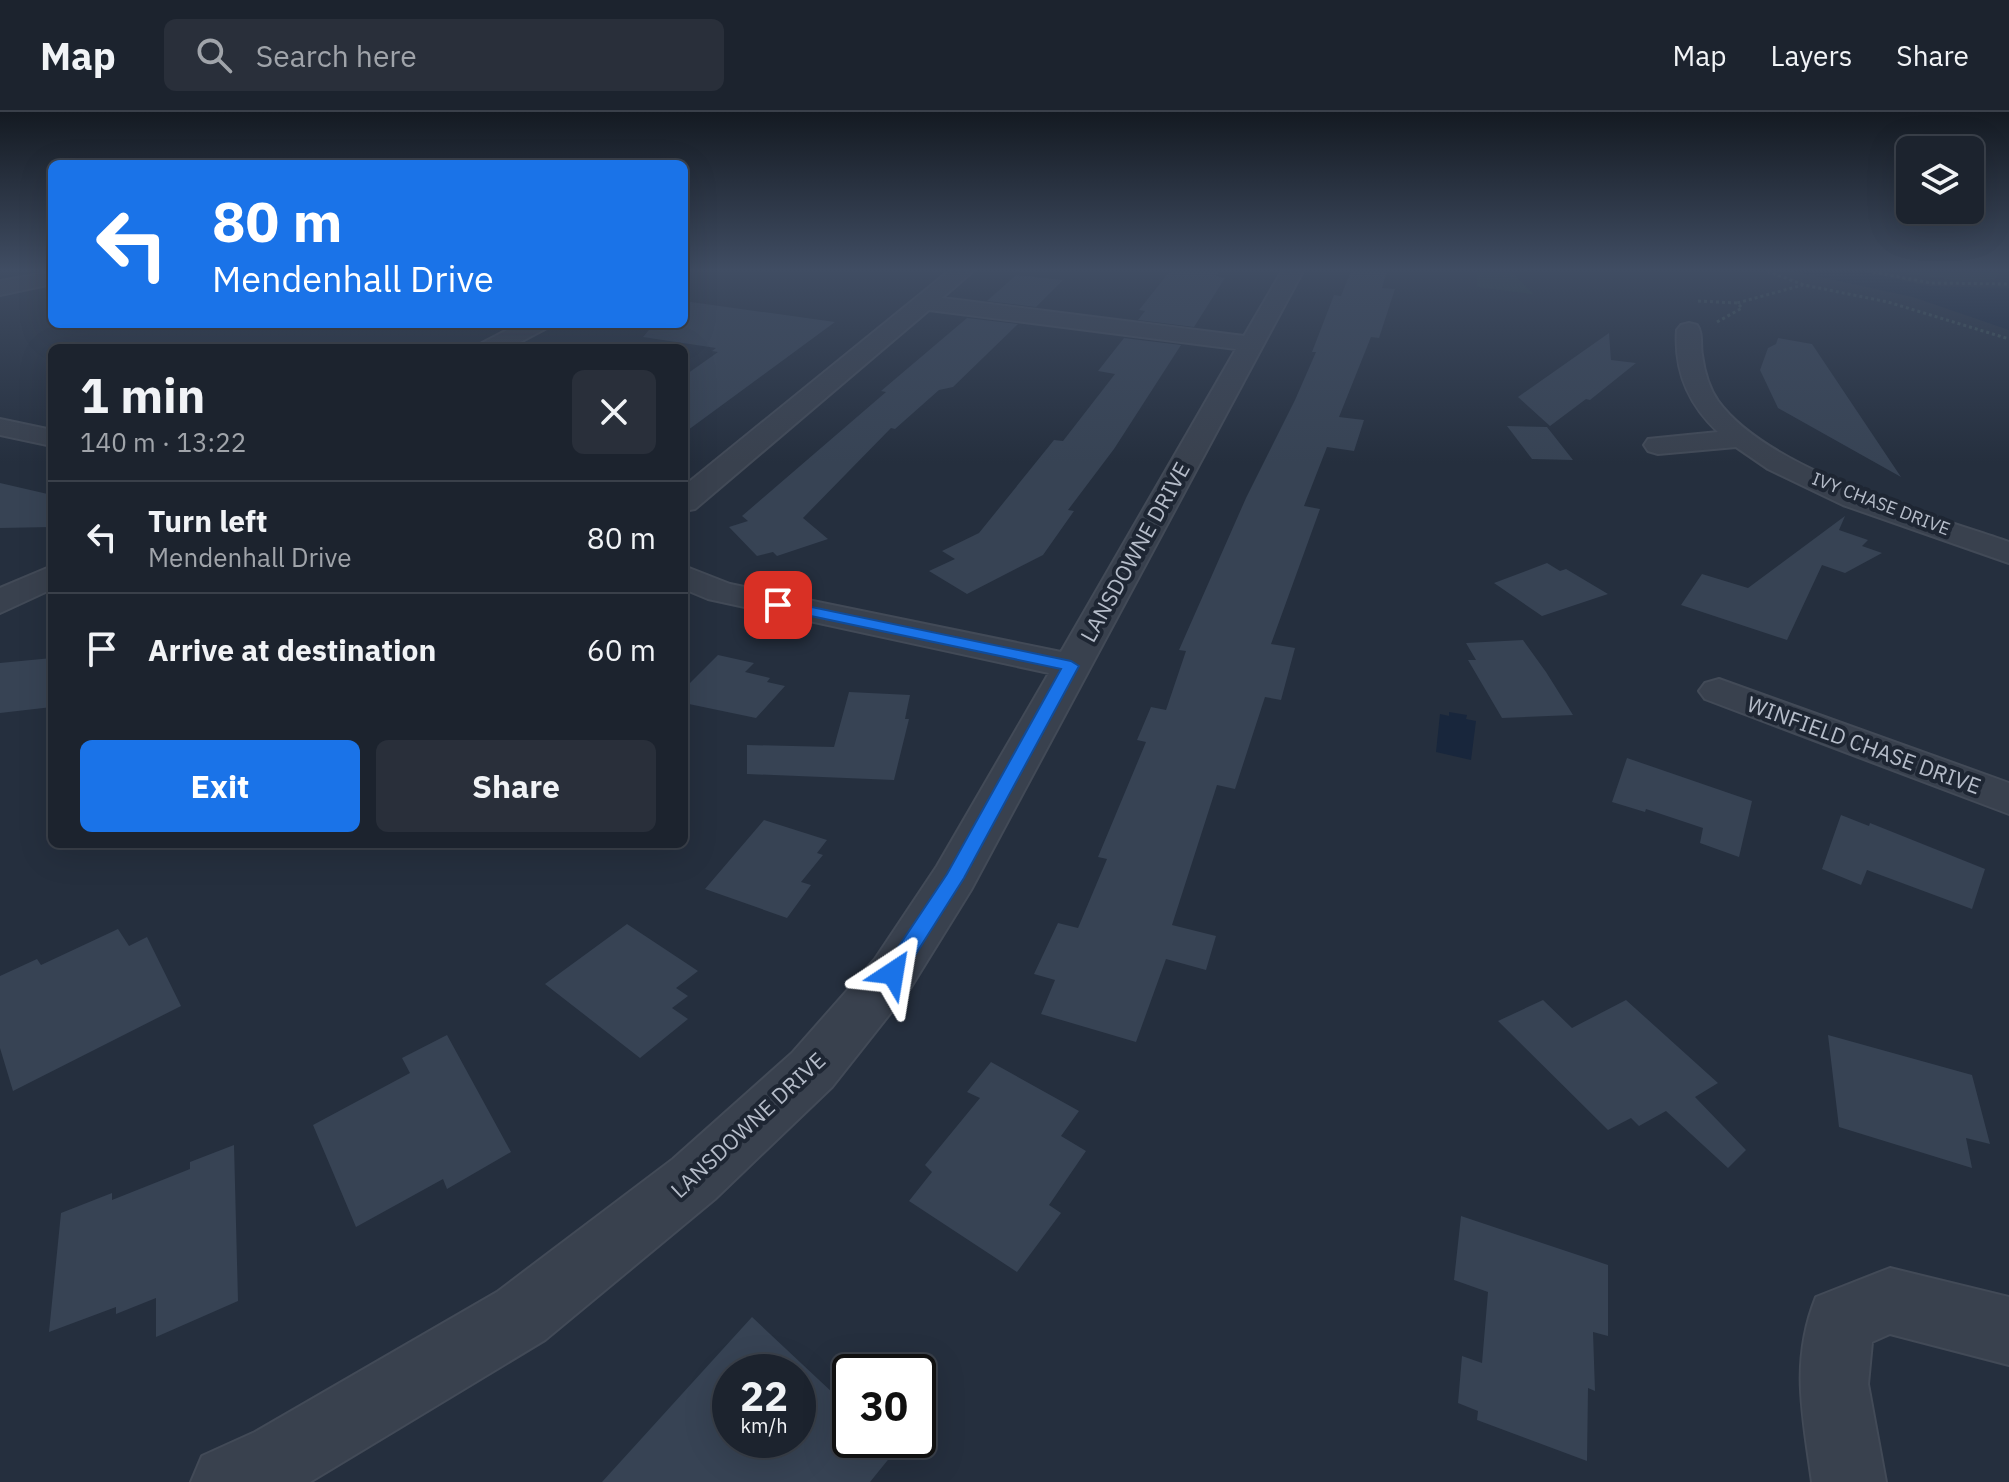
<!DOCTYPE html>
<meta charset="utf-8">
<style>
body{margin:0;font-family:"IBM Plex Sans",sans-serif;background:#292f3a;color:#f1f3f6;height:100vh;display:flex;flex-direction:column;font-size:30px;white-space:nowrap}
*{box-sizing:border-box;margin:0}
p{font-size:26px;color:#a0a4aa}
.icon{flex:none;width:44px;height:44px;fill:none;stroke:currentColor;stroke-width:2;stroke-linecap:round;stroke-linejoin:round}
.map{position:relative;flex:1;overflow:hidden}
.sheet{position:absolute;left:48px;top:232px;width:640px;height:504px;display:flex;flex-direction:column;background:#1c232e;border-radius:12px;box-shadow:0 8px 32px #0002,0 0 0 2px #3a404a}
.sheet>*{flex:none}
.hud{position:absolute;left:48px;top:48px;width:640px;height:168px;border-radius:12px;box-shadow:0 8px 32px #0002,0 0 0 2px #3a404a;background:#1a73e8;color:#fff;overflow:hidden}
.tools{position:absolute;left:1896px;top:24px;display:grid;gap:16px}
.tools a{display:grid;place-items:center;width:88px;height:88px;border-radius:12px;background:#1c232e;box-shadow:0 8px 32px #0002,0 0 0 2px #3a404a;font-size:40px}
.speed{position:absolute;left:712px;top:1242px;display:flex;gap:16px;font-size:40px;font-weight:700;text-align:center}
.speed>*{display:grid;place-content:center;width:104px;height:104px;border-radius:50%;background:#1c232e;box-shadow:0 8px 32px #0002,0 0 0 2px #3a404a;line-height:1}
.speed small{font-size:20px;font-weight:400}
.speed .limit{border:4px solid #111;border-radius:12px;background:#fff;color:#111}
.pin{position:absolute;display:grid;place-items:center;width:68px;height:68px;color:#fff;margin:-34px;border-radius:16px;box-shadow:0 4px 12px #0006}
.me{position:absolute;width:88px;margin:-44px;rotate:33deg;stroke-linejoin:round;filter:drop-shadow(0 0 6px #0008)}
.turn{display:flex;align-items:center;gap:28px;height:168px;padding:0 32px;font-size:36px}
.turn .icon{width:104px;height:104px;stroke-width:2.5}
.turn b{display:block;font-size:56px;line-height:68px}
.round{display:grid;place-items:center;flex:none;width:84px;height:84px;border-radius:12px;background:#292f3a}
.headline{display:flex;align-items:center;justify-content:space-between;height:136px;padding:0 32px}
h1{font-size:48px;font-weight:700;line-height:60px}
.button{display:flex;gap:16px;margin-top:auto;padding:16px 32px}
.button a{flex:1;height:92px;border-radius:12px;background:#1a73e8;color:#fff;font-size:32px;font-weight:700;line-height:92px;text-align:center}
.button a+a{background:#292f3a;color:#f1f3f6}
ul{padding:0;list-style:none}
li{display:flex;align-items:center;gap:24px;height:112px;padding:0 32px;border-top:2px solid #3a404a}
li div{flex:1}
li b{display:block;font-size:30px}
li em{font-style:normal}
header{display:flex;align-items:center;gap:48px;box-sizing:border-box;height:112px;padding:0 40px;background:#1c232e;border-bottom:2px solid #3a404a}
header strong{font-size:38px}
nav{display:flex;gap:44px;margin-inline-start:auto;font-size:28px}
.search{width:560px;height:72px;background:#292f3a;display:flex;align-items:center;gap:20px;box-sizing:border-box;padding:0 28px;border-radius:12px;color:#a0a4aa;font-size:30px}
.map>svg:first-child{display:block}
.green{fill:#273c3f}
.water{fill:#18263c}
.building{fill:#374354;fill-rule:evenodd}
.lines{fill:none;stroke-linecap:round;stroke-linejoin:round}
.street-casing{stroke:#424a57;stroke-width:4}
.path{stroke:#405557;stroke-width:3;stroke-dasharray:3 3;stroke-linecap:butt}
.street{fill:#39414e;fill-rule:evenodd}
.route{fill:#1a73e8;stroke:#114b97;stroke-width:2}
.labels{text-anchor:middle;stroke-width:8;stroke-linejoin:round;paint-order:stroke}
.far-street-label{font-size:18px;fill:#b5bcc9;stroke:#1e2633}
.street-label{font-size:22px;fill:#b5bcc9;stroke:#1e2633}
</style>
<header>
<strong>Map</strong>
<div class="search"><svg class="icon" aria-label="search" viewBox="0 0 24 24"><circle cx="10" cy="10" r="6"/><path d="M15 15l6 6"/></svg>Search here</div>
<nav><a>Map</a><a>Layers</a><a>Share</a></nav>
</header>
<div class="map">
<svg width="2009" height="1370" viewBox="0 0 2009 1370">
<rect width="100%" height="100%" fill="#252f3e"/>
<path class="green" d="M 1477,159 L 1511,159 L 1533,182 L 1477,175 Z
M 1886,159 L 2000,159 L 1995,167 L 1962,169 Z"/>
<path class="water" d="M 1792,159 L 1863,159 L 1928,174 L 2009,176 L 2009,218 L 1913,185 Z
M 1449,600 L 1467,603 L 1466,607 L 1476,609 L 1471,648 L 1436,640 L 1440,602 L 1449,604 Z"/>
<path class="building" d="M 1170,159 L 1220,159 L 1216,164 L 1225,166 L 1194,215 L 1138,208 L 1145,199 L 1139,198 Z
M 1351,159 L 1387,159 L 1382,176 L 1395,177 L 1379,226 L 1371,225 L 1339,305 L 1364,308 L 1354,339 L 1327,335 L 1304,394 L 1320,397 L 1271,532 L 1295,536 L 1281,588 L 1265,585 L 1235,677 L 1217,673 L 1172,813 L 1216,824 L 1206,858 L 1166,847 L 1136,930 L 1041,902 L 1055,868 L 1034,862 L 1058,811 L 1078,816 L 1107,747 L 1098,745 L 1146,630 L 1137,628 L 1151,595 L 1166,598 L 1186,539 L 1179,538 L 1246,386 L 1295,288 L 1316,240 L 1312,240 L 1334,183 L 1341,184 Z
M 1016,163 L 1063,168 L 1036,195 L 987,189 Z
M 684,189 L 835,210 L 684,321 L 684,264 L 718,240 L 712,239 L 716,236 L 643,225 L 654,212 L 684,212 Z
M 967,206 L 1018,212 L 953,275 L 939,278 L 895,317 L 891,316 L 803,406 L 828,427 L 777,444 L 773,440 L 757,444 L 729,415 L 748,409 L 742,404 L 886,280 L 881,279 Z
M 1609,221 L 1611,248 L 1636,251 L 1590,288 L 1586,287 L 1550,314 L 1518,285 Z
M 1124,226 L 1181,233 L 1114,337 L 1068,398 L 1074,399 L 1043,443 L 967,482 L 929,459 L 955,447 L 942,439 L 979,421 L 1054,328 L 1063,329 L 1115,262 L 1098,259 Z
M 1778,226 L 1812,232 L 1901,365 L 1778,296 L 1760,258 L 1768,236 L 1776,232 Z
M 1507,314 L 1547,315 L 1573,348 L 1532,347 Z
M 0,371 L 52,383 L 52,415 L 0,416 Z
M 1845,404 L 1839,418 L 1868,428 L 1862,434 L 1882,441 L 1845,461 L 1822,453 L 1787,528 L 1681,493 L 1702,462 L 1748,476 Z
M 1547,451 L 1560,459 L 1566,457 L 1608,482 L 1542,504 L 1494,471 Z
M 1523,528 L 1546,560 L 1573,603 L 1502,606 L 1468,548 L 1476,548 L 1466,531 Z
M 718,543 L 754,551 L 745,560 L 770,566 L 767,570 L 785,574 L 756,606 L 684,591 L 684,577 Z
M 52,546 L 52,595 L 0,601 L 0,551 Z
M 849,580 L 910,583 L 905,607 L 909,607 L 894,668 L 747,662 L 747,633 L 834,635 Z
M 1627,646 L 1752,689 L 1739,745 L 1700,731 L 1703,716 L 1646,697 L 1645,700 L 1612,690 Z
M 1841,703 L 1869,714 L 1870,711 L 1985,757 L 1972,797 L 1867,758 L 1861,773 L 1822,757 Z
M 764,708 L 827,728 L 817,741 L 823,743 L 801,770 L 811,773 L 787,806 L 705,777 Z
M 627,812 L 698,859 L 676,876 L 688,884 L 672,896 L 688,907 L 640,946 L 545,872 Z
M 118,817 L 129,834 L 147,825 L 181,894 L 13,979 L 0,936 L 0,864 L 37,847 L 41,853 Z
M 1543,888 L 1572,916 L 1626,888 L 1718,971 L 1695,985 L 1746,1038 L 1728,1056 L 1666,999 L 1639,1014 L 1631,1006 L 1608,1018 L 1498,909 Z
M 447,923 L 511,1040 L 447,1077 L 443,1067 L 356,1115 L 313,1013 L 410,961 L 402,946 Z
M 1828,923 L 1972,963 L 1990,1032 L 1966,1026 L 1972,1056 L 1839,1015 Z
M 991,950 L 1079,999 L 1061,1024 L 1086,1039 L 1049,1093 L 1061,1101 L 1017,1160 L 909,1089 L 932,1060 L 925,1053 L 980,986 L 967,980 Z
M 234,1033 L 238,1189 L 156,1225 L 156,1186 L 116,1202 L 116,1195 L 49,1220 L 61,1101 L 112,1081 L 112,1088 L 190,1057 L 190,1050 Z
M 1461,1104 L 1608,1153 L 1608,1224 L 1593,1220 L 1595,1279 L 1588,1276 L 1587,1349 L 1477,1308 L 1478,1299 L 1458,1291 L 1462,1244 L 1482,1251 L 1488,1180 L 1454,1168 Z
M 752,1205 L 850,1297 L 850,1328 L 904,1328 L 870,1370 L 602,1370 ZM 730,1260 L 798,1260 L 798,1328 L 730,1328 Z"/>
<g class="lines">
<defs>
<path id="street" d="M 949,159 L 973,159 L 942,186 L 1244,224 L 1282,159 L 1303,159 L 971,778 L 911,875 L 832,975 L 715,1087 L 545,1228 L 310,1370 L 191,1370 L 202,1344 L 255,1320 L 497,1180 L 673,1047 L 792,941 L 875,847 L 937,754 L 1049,561 L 708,487 L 684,477 L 684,454 L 730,472 L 1061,540 L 1236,237 L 929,198 L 695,397 L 684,399 L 684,374 Z
M 52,160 L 52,172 L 0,183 L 0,169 Z
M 1689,211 L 1697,213 C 1703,221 1700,233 1702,243 C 1704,258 1709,276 1718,289 C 1769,359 1928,402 2009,430 L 2009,451 L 1843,393 L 1768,357 L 1736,335 L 1658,342 L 1648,339 L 1644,333 L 1648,327 L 1718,320 C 1688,292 1674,259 1677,218 L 1681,213 Z
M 519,212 L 549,212 L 545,217 L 509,236 L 479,236 L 482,231 Z
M 0,307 L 52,318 L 52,334 L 0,323 Z
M 52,454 L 52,477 L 0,501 L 0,476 Z
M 1719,567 L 2009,671 L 2009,702 L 1705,587 L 1699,579 L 1705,571 Z
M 1890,1156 L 2009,1185 L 2009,1253 L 1890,1222 L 1872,1230 L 1868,1272 L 1886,1370 L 1812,1370 C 1803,1304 1790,1250 1816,1185 Z"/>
</defs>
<use href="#street" class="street-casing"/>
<path class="path" d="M 1767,159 L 1804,173 L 1888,190 L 2009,227
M 1867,159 L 1931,171 L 2009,172
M 1698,189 L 1737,191
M 1717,210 L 1742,196 L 1737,191 L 1803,173"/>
<use href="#street" class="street"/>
</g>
<linearGradient id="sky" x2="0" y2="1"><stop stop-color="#141a22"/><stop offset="0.45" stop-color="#404d63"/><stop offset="1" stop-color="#404d63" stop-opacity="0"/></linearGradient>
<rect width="2009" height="351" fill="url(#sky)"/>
<path class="route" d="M 778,488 L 1071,549 L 1079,554 L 964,766 L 900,867 L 893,869 L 885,867 L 882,861 L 885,855 L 947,762 L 1061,557 L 773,496 L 771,493 Z"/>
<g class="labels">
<g class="far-street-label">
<text transform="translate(1881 392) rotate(21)" y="6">IVY CHASE DRIVE</text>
</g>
<g class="street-label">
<text transform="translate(1135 440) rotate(-61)" y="8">LANSDOWNE DRIVE</text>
<text transform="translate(1864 633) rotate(20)" y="8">WINFIELD CHASE DRIVE</text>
<text transform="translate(748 1013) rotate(-43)" y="8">LANSDOWNE DRIVE</text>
</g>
</g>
</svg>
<div class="tools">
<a><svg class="icon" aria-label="layers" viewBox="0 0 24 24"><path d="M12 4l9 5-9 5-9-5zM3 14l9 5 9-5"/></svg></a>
</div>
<div class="speed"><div>22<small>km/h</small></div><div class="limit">30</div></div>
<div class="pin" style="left:778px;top:493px;background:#d93025"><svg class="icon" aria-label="arrive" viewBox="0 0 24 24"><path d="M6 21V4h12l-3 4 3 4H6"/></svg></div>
<svg class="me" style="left:893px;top:861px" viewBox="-20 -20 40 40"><path d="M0-17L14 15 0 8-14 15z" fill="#1a73e8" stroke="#fff" stroke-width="4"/></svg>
<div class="hud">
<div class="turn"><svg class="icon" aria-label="left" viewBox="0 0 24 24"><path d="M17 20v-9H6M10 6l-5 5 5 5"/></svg><div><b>80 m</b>Mendenhall Drive</div></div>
</div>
<section class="sheet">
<div class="headline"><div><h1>1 min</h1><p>140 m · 13:22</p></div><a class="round"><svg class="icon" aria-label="close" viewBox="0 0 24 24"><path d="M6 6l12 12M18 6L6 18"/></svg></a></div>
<ul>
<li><svg class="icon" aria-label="left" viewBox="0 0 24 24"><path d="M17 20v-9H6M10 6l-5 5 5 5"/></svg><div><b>Turn left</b><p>Mendenhall Drive</p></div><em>80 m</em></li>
<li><svg class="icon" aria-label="arrive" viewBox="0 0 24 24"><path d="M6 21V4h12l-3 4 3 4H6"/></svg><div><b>Arrive at destination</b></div><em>60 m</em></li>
</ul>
<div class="button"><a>Exit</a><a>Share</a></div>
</section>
</div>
